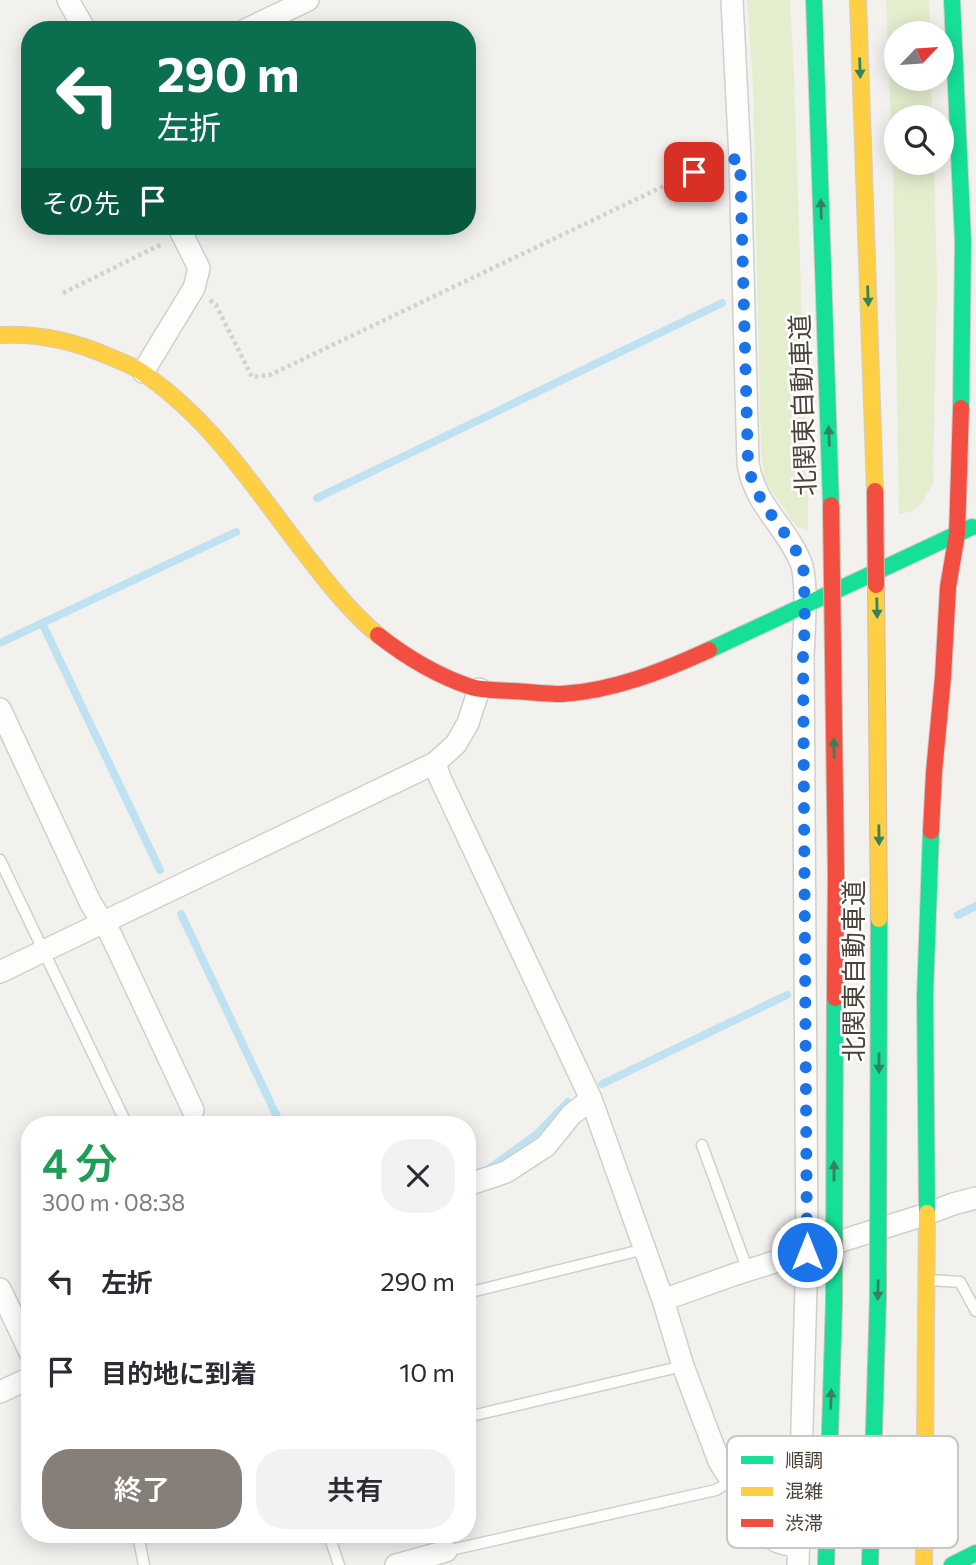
<!DOCTYPE html>
<html lang="ja">
<meta charset="utf-8">
<style>
body{margin:0;font-family:Commissioner,"Noto Sans JP",sans-serif;background:#f2f2f3;color:#2b2b33;height:100vh;display:flex;flex-direction:column;font-size:26px;white-space:nowrap}
*{box-sizing:border-box;margin:0}
p{font-size:23px;color:#7c7c81}
.icon{flex:none;width:38px;height:38px;fill:none;stroke:currentColor;stroke-width:2;stroke-linecap:round;stroke-linejoin:round}
.map{position:relative;flex:1;overflow:hidden}
.panel{position:absolute;left:21px;top:1116px;width:455px;height:427px;display:flex;flex-direction:column;background:#fff;border-radius:28px;box-shadow:0 4px 18px #0003}
.panel>*{flex:none}
.hud{position:absolute;left:21px;top:21px;width:455px;height:214px;border-radius:28px;box-shadow:0 4px 18px #0003;background:#0b6e4f;color:#fff;overflow:hidden}
.needle{width:46px;rotate:65deg}
.buttons{position:absolute;left:884px;top:21px;display:grid;gap:14px}
.buttons a{display:grid;place-items:center;width:70px;height:70px;border-radius:50%;background:#fff;box-shadow:0 4px 18px #0003;font-size:35px}
.pin{position:absolute;display:grid;place-items:center;width:60px;height:60px;color:#fff;margin:-30px;border-radius:14px;box-shadow:0 4px 10px #0006}
.me{position:absolute;width:77px;margin:-38px;rotate:0deg;stroke-linejoin:round;filter:drop-shadow(0 0 5px #0008)}
.turn{display:flex;align-items:center;gap:24px;height:147px;padding:0 21px;font-size:32px}
.turn .icon{width:91px;height:91px;stroke-width:2.5}
.turn b{display:block;font-size:49px;line-height:60px}
.then{display:flex;align-items:center;height:66px;padding:0 21px;background:#0003;gap:14px;font-size:26px}
.round{display:grid;place-items:center;flex:none;width:74px;height:74px;border-radius:28px;background:#f2f2f3}
.headline{display:flex;align-items:center;justify-content:space-between;height:119px;padding:0 21px}
h1{font-size:42px;font-weight:600;line-height:52px;color:#1e9e55}
.cta{display:flex;gap:14px;margin-top:auto;padding:14px 21px}
.cta a{flex:1;height:80px;border-radius:28px;background:#867f78;color:#fff;font-size:28px;font-weight:600;line-height:80px;text-align:center}
.cta a+a{background:#f2f2f3;color:#2b2b33}
ul{padding:0;list-style:none}
li{display:flex;align-items:center;gap:21px;height:91px;padding:0 21px}
li div{flex:1}
li b{display:block;font-size:26px}
li em{font-style:normal}
.map>svg:first-child{display:block}
.green{fill:#e4eece}
.lines{fill:none;stroke-linecap:round;stroke-linejoin:round}
.stream{stroke:#bee2f2;stroke-width:8}
.lane-casing{stroke:#d1cfcb;stroke-width:13}
.street-casing{stroke:#d1cfcb;stroke-width:24}
.fast-casing{stroke:#d3cdc5;stroke-width:18}
.slow-casing{stroke:#d3cdc5;stroke-width:18}
.jam-casing{stroke:#d3cdc5;stroke-width:18}
.path{stroke:#d3d1cc;stroke-width:4.5;stroke-dasharray:3.5 3.5;stroke-linecap:butt}
.lane{stroke:#fdfdfc;stroke-width:10}
.street{stroke:#fdfdfc;stroke-width:21}
.fast{stroke:#16e098;stroke-width:16}
.slow{stroke:#ffcf43;stroke-width:16}
.jam{stroke:#f24e42;stroke-width:16}
.fast-bridge-casing{stroke:#cbbba9;stroke-width:18;stroke-linecap:butt}
.slow-bridge-casing{stroke:#cbbba9;stroke-width:18;stroke-linecap:butt}
.jam-bridge-casing{stroke:#cbbba9;stroke-width:18;stroke-linecap:butt}
.fast-bridge{stroke:#16e098;stroke-width:16}
.slow-bridge{stroke:#ffcf43;stroke-width:16}
.jam-bridge{stroke:#f24e42;stroke-width:16}
.oneway{fill:#36815e}
.route{stroke:#1a73e8;stroke-width:12;stroke-dasharray:0 21.6}
.labels{text-anchor:middle;stroke-width:5;stroke-linejoin:round;paint-order:stroke}
.street-label{font-size:26px;fill:#4b4238;stroke:#fff}
.key{fill:#fff;stroke:#c9c6c3;stroke-width:2}
.key-label{font-size:19px;fill:#4b4238}
</style>
<div class="map">
<svg width="976" height="1565" viewBox="0 0 976 1565">
<rect width="100%" height="100%" fill="#f3f1ee"/>
<path class="green" d="M 747,0 L 790,0 L 794,74 L 808,504 L 808,531 L 797,527 L 765,482 L 761,452 L 753,85 Z
M 886,0 L 929,0 L 930,33 L 896,33 L 896,79 L 931,79 L 932,117 L 896,117 L 896,163 L 934,163 L 937,284 L 933,484 C 923,500 920,512 899,514 L 893,171 Z"/>
<g class="lines">
<path class="stream" d="M 317,498 L 722,303
M 42,623 L 160,870
M 0,643 L 236,532
M 181,914 L 281,1125
M 958,915 L 976,906
M 602,1084 L 787,995
M 490,1168 L 537,1134 L 568,1102"/>
<defs>
<path id="lane" d="M 0,860 L 127,1125
M 702,1145 L 748,1271
M 930,1280 L 960,1282 L 976,1311
M 467,1293 L 645,1249
M 467,1417 L 683,1366
M 138,1535 L 144,1565
M 329,1535 L 339,1565
M 444,1535 L 446,1551 L 716,1490 L 732,1480"/>
<path id="street" d="M 68,0 L 85,30
M 732,0 L 740,159 L 748,463 C 754,505 787,527 801,563 C 808,581 804,635 803,655 L 807,1252 L 798,1565
M 245,30 L 308,0
M 143,372 L 194,288 L 199,268 L 178,226
M 0,709 L 91,904 L 111,935 L 193,1110
M 435,763 L 440,778 L 591,1099 L 663,1300 L 683,1366 L 719,1461 C 723,1468 726,1474 732,1479 C 737,1484 744,1488 748,1494 C 766,1521 756,1543 798,1546
M 0,972 L 435,763 L 456,744 L 468,723 L 479,689
M 467,1185 L 506,1172 L 546,1146 L 571,1115 L 591,1099
M 0,1289 L 30,1352
M 663,1300 L 733,1275 L 927,1214 L 953,1204 L 976,1198
M 0,1392 L 30,1378
M 396,1565 L 446,1551"/>
<path id="fast" d="M 814,0 L 831,505
M 952,0 L 963,241 L 961,408
M 709,650 L 972,527
M 927,1213 L 925,996 L 931,831
M 952,1565 L 976,1553"/>
<path id="slow" d="M 858,0 L 875,491
M 0,335 C 38,333 74,341 108,356 C 118,360 128,364 137,369 C 214,419 258,495 314,565 C 333,590 354,615 378,635
M 924,1565 L 927,1213"/>
<path id="jam" d="M 378,635 C 406,657 438,676 471,687 C 486,691 499,690 514,691 C 530,692 546,694 562,694 C 613,691 663,671 709,650
M 931,831 L 934,772 L 943,677 L 948,587 L 957,534 L 961,408"/>
</defs>
<use href="#lane" class="lane-casing"/>
<use href="#street" class="street-casing"/>
<use href="#fast" class="fast-casing"/>
<use href="#slow" class="slow-casing"/>
<use href="#jam" class="jam-casing"/>
<path class="path" d="M 63,293 L 162,244
M 210,300 L 216,305 L 252,377 L 270,375 L 718,160"/>
<use href="#lane" class="lane"/>
<use href="#street" class="street"/>
<use href="#fast" class="fast"/>
<use href="#slow" class="slow"/>
<use href="#jam" class="jam"/>
<defs>
<path id="fast-bridge" d="M 826,1565 L 834,1302 L 835,998
M 870,1565 L 878,1296 L 879,919"/>
<path id="slow-bridge" d="M 876,585 L 879,919"/>
<path id="jam-bridge" d="M 875,491 L 876,585
M 831,505 L 836,875 L 835,998"/>
</defs>
<use href="#fast-bridge" class="fast-bridge-casing"/>
<use href="#slow-bridge" class="slow-bridge-casing"/>
<use href="#jam-bridge" class="jam-bridge-casing"/>
<use href="#fast-bridge" class="fast-bridge"/>
<use href="#slow-bridge" class="slow-bridge"/>
<use href="#jam-bridge" class="jam-bridge"/>
</g>
<defs><path id="oneway-solid" d="M-6-.8H1V-3.2L6.5 0L1 3.2V.8H-6Z" transform="scale(1.75)"/></defs>
<g class="oneway">
<use href="#oneway-solid" transform="translate(860 68) rotate(88)"/>
<use href="#oneway-solid" transform="translate(821 209) rotate(-92)"/>
<use href="#oneway-solid" transform="translate(868 296) rotate(88)"/>
<use href="#oneway-solid" transform="translate(829 436) rotate(-92)"/>
<use href="#oneway-solid" transform="translate(877 608) rotate(89)"/>
<use href="#oneway-solid" transform="translate(834 748) rotate(-91)"/>
<use href="#oneway-solid" transform="translate(879 835) rotate(89)"/>
<use href="#oneway-solid" transform="translate(879 1063) rotate(90)"/>
<use href="#oneway-solid" transform="translate(834 1171) rotate(-90)"/>
<use href="#oneway-solid" transform="translate(878 1290) rotate(91)"/>
<use href="#oneway-solid" transform="translate(831 1399) rotate(-88)"/>
</g>
<g class="lines">
<path class="route" d="M 694,172 L 719,160 L 740,159 L 748,463 C 754,505 787,527 802,563 C 804,570 804,578 804,585 C 805,608 805,632 803,656 L 807,1252"/>
</g>
<g class="labels">
<g class="street-label">
<text transform="translate(803 405) rotate(-92)" y="9">北関東自動車道</text>
<text transform="translate(854 971) rotate(-90)" y="9">北関東自動車道</text>
</g>
</g>
<rect x="727" y="1436" width="231" height="112" rx="10" class="key"/>
<rect x="741" y="1456" width="32" height="8" fill="#16e098"/>
<rect x="741" y="1487" width="32" height="9" fill="#ffcf43"/>
<rect x="741" y="1519" width="32" height="8" fill="#f24e42"/>
<g class="key-label">
<text x="785" y="1467">順調</text>
<text x="785" y="1498">混雑</text>
<text x="785" y="1530">渋滞</text>
</g>
</svg>
<div class="buttons">
<a><svg class="needle" viewBox="-14 -14 28 28"><path d="M0-13l5 13h-10z" fill="#e53935"/><path d="M0 13l5-13h-10z" fill="#7c7c81"/></svg></a>
<a><svg class="icon" aria-label="search" viewBox="0 0 24 24"><circle cx="10" cy="10" r="6"/><path d="M15 15l6 6"/></svg></a>
</div>
<div class="pin" style="left:694px;top:172px;background:#d93025"><svg class="icon" aria-label="arrive" viewBox="0 0 24 24"><path d="M6 21V4h12l-3 4 3 4H6"/></svg></div>
<svg class="me" style="left:807px;top:1252px" viewBox="-20 -20 40 40"><circle r="17" fill="#1a73e8" stroke="#fff" stroke-width="3"/><path d="M0-11L8 9 0 5-8 9z" fill="#fff"/></svg>
<div class="hud">
<div class="turn"><svg class="icon" aria-label="left" viewBox="0 0 24 24"><path d="M17 20v-9H6M10 6l-5 5 5 5"/></svg><div><b>290 m</b>左折</div></div>
<div class="then">その先<svg class="icon" aria-label="arrive" viewBox="0 0 24 24"><path d="M6 21V4h12l-3 4 3 4H6"/></svg></div>
</div>
<section class="panel">
<div class="headline"><div><h1>4 分</h1><p>300 m · 08:38</p></div><a class="round"><svg class="icon" aria-label="close" viewBox="0 0 24 24"><path d="M6 6l12 12M18 6L6 18"/></svg></a></div>
<ul>
<li><svg class="icon" aria-label="left" viewBox="0 0 24 24"><path d="M17 20v-9H6M10 6l-5 5 5 5"/></svg><div><b>左折</b></div><em>290 m</em></li>
<li><svg class="icon" aria-label="arrive" viewBox="0 0 24 24"><path d="M6 21V4h12l-3 4 3 4H6"/></svg><div><b>目的地に到着</b></div><em>10 m</em></li>
</ul>
<div class="cta"><a>終了</a><a>共有</a></div>
</section>
</div>
